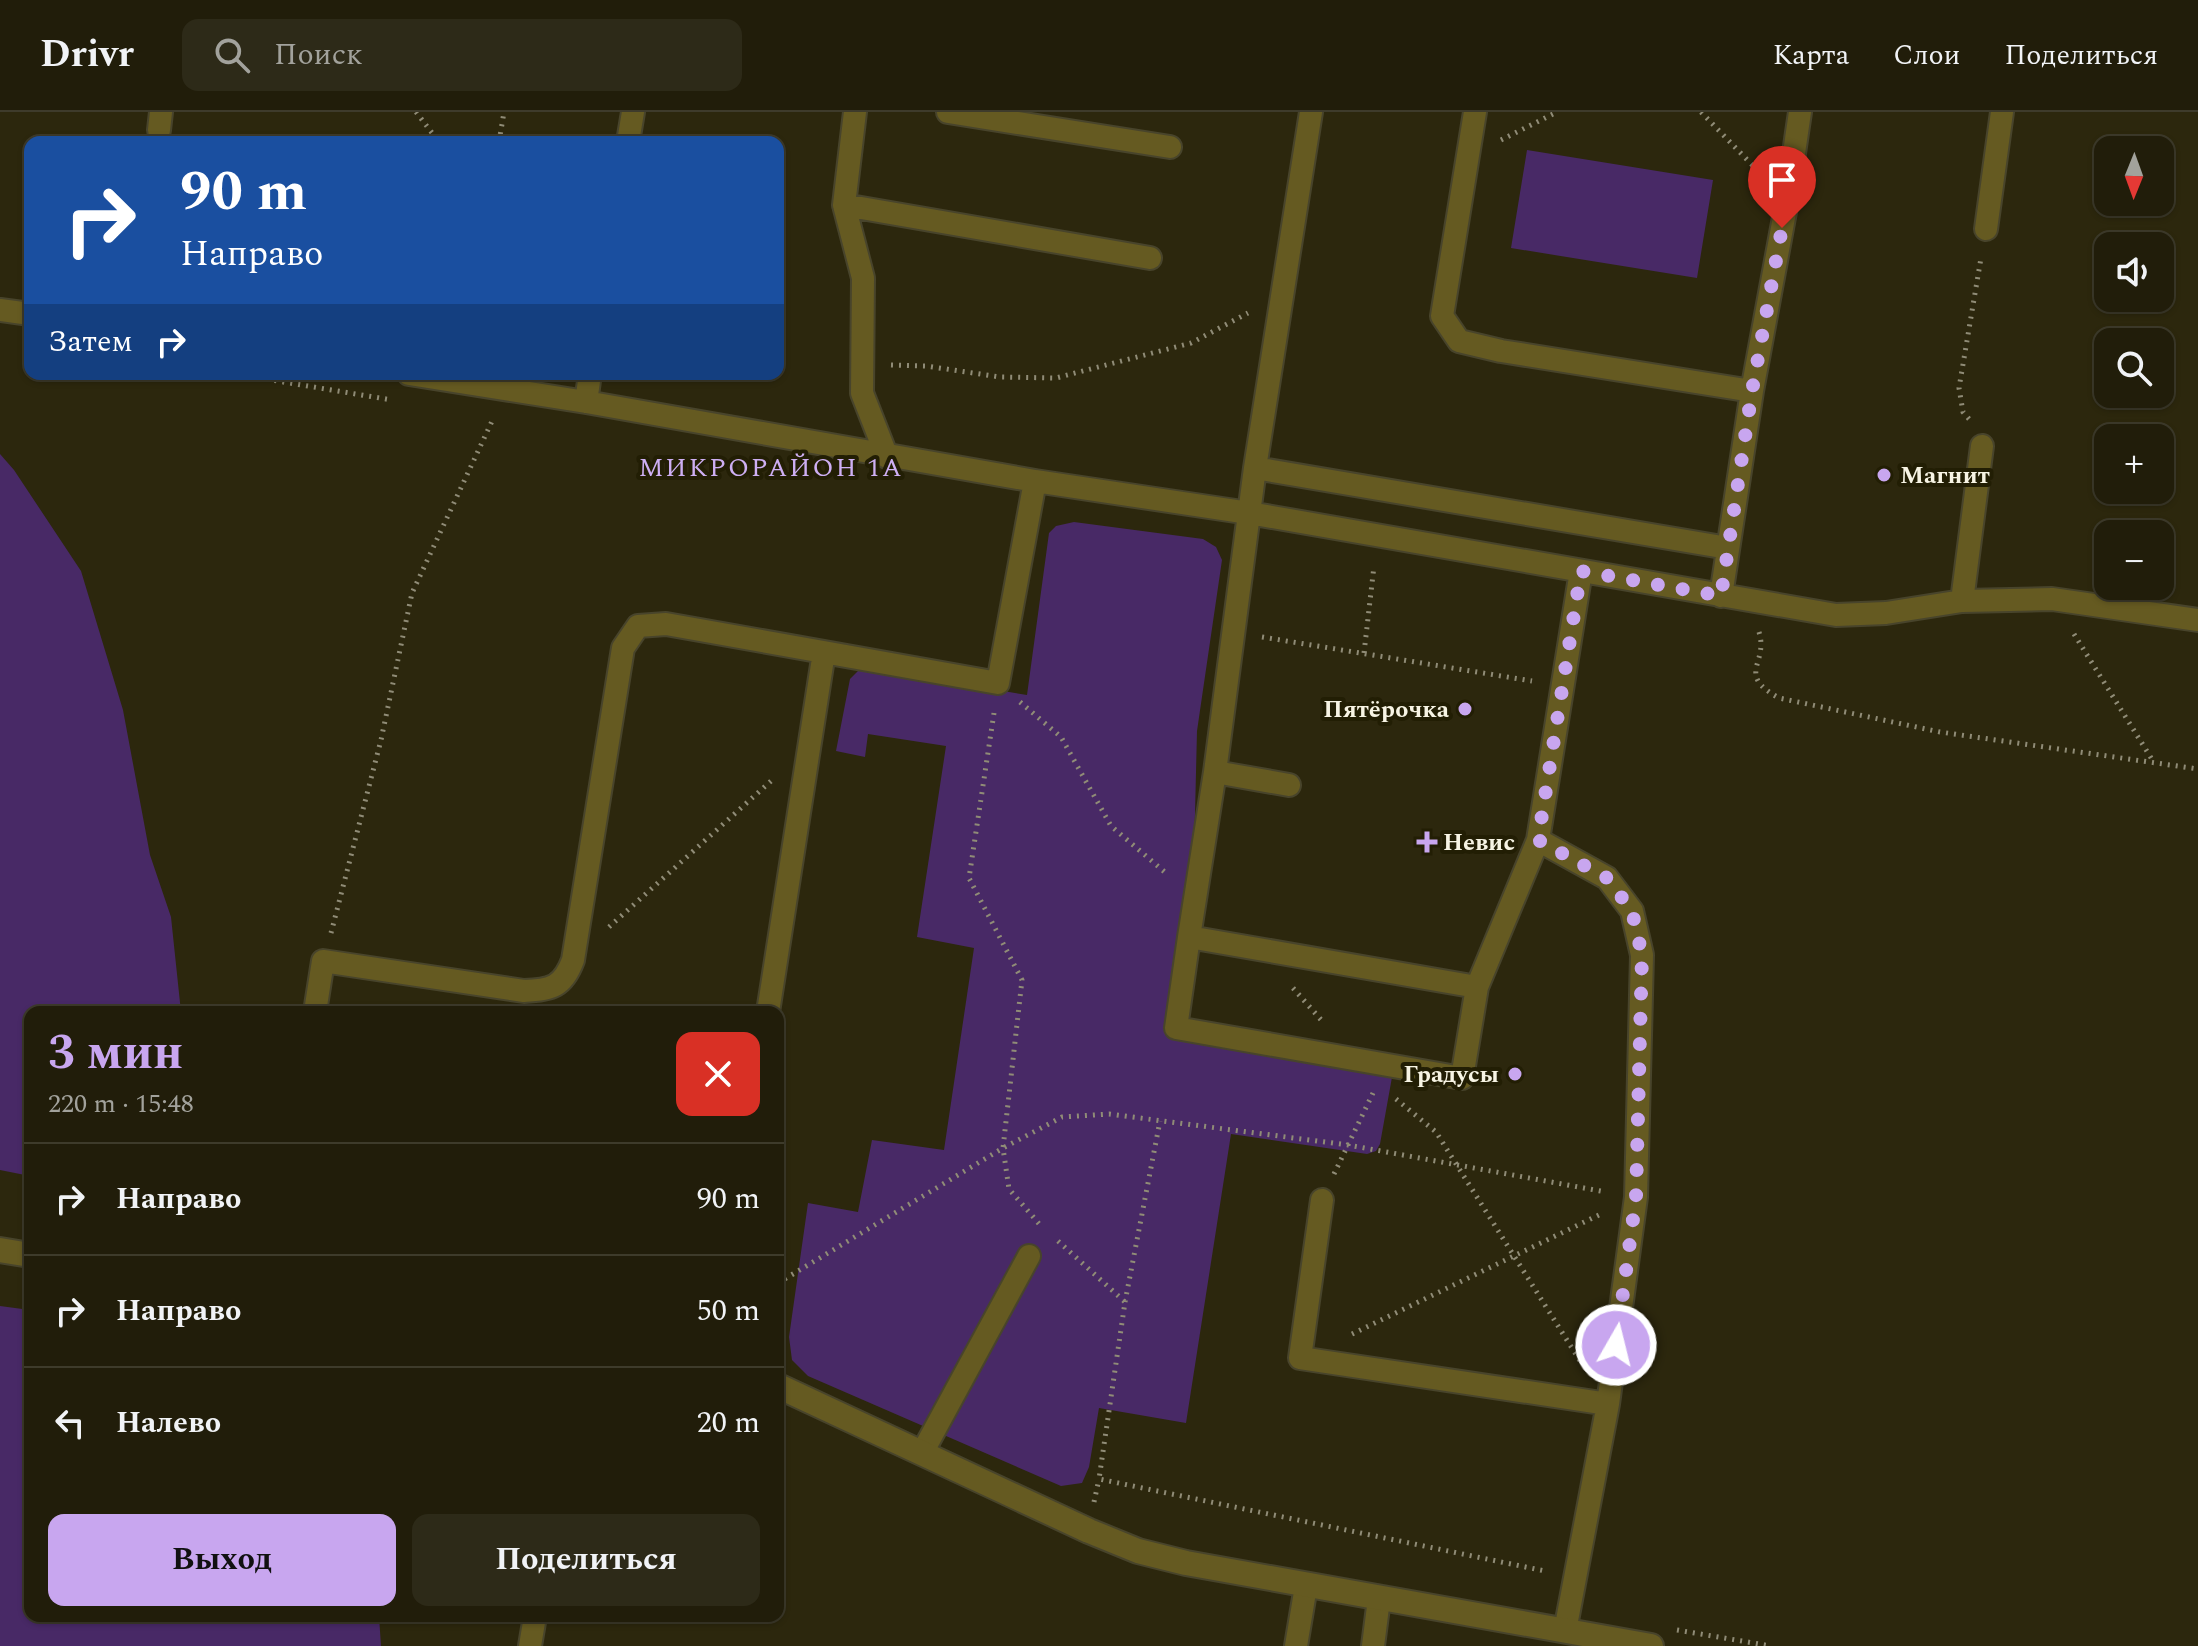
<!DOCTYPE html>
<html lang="ru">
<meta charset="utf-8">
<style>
body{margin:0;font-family:Spectral,serif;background:#2d2a18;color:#f1f3f6;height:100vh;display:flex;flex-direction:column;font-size:30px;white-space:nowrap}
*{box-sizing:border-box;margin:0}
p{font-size:26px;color:#a2a29c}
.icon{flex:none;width:44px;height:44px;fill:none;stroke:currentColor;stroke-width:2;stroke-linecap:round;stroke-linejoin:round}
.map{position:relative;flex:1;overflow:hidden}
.details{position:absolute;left:24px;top:894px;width:760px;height:616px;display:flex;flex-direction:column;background:#211d0a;border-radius:16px;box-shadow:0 2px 6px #0004,0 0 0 2px #3e3b2b}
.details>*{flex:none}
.top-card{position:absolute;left:24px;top:24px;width:760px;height:244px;border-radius:16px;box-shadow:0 2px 6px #0004,0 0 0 2px #3e3b2b;background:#1a4fa0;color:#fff;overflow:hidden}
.needle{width:52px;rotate:181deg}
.controls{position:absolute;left:2094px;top:24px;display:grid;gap:16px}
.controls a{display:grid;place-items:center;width:80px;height:80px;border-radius:16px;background:#211d0a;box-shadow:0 2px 6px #0004,0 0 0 2px #3e3b2b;font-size:40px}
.pin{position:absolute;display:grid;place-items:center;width:68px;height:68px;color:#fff;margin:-82px -34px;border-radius:50% 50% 50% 0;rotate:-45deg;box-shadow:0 0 8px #0007}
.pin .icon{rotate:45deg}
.me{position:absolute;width:88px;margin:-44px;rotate:8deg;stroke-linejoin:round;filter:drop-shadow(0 0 6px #0008)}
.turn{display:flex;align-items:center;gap:28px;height:168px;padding:0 24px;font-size:36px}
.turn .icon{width:104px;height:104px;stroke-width:2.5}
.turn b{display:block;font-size:56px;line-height:68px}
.then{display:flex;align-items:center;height:76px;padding:0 24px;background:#0003;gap:16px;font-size:30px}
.round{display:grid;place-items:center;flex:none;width:84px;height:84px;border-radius:16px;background:#2d2a18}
.summary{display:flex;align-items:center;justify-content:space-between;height:136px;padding:0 24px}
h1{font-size:48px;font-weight:700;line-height:60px;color:#c8a6ef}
.cta{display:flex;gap:16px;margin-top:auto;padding:16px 24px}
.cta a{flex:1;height:92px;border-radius:16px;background:#c8a6ef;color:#111;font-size:32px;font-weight:700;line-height:92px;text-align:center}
.cta a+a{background:#2d2a18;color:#f1f3f6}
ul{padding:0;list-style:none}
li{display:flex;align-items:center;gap:24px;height:112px;padding:0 24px;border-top:2px solid #3e3b2b}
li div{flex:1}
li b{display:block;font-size:30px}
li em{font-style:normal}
header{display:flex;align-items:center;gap:48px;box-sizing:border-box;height:112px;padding:0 40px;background:#211d0a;border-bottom:2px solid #3e3b2b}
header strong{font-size:38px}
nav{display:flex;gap:44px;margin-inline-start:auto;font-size:28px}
.search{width:560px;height:72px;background:#2d2a18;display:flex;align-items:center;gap:20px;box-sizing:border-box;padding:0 28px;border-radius:16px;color:#a2a29c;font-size:30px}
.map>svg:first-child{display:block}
.grass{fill:#482966}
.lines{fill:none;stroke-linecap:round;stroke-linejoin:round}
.service-casing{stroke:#48442b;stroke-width:26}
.minor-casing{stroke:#48442b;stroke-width:28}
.path{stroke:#908c77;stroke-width:5;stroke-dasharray:2 6;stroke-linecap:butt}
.service{stroke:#655a21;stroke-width:22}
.minor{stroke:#655a21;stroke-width:24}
.route{stroke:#c8a6ef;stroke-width:14;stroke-dasharray:0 25.2}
.poi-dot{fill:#c8a6ef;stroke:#221e04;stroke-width:3}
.labels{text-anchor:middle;stroke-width:8;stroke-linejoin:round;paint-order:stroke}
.poi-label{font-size:24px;font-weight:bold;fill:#f7f4e4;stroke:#221e04;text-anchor:start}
.neighbourhood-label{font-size:26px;letter-spacing:2px;fill:#ceaff3;stroke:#221e04}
</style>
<header>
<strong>Drivr</strong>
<div class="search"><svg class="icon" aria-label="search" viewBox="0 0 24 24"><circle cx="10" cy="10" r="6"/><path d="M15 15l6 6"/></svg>Поиск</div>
<nav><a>Карта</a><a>Слои</a><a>Поделиться</a></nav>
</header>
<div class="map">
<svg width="2198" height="1534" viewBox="0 0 2198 1534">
<rect width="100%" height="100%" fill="#2c270d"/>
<path class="grass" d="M 1527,38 L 1713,68 L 1697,166 L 1511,136 Z
M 0,342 L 14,358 L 81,459 L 123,598 L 150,743 L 171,805 L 181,900 L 30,900 L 30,1064 L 0,1058 Z
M 1074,410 L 1203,427 L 1216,435 L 1222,448 L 1197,619 L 1194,743 L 1176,915 L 1394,954 L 1380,1032 L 1376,1039 L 1367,1042 L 1231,1022 L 1186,1311 L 1099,1296 L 1089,1355 L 1082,1371 L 1061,1374 L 808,1264 L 792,1248 L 789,1225 L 808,1091 L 858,1100 L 872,1028 L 944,1038 L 974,836 L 917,825 L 946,634 L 868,622 L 865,645 L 836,639 L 850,567 L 858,559 L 873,557 L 1027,583 L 1049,421 L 1056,414 Z
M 0,1194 L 30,1198 L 30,1504 L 379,1504 L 381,1534 L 0,1534 Z"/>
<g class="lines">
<defs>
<path id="service" d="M 855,0 L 844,93 L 863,166 L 862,281 L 887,345
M 948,0 L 1170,35
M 1475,0 L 1442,204 L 1459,229 L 1501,239 L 1752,279
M 159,18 L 161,0
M 628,30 L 633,0
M 844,93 L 1150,146
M 1986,117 L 2002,0
M 0,198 L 30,202
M 409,262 L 586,290 L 1035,369 L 1249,401 L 1836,503 L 1886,501 L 1962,489 L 2052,487 L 2198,508
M 586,290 L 590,262
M 1255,356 L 1728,436
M 1721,484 L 1752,279 L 1787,89 L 1800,0
M 1962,489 L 1982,334
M 1215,660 L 1189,825 L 1477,875 L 1538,728 L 1581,459
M 1289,673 L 1215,660 L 1255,356 L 1311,0
M 1189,825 L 1176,916 L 1462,966 L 1477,875
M 315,900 L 323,849 L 524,879 C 551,878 563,875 573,848 L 623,536 L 638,514 L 666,512 L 998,571 L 1035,369
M 768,900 L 824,540
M 1322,1088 L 1300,1246 L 1608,1292 L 1636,1085 L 1642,843 L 1632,799 L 1607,766 L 1538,728
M 922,1341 L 1029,1144
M 1565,1519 L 1608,1292
M 530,1534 L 535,1504
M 1296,1534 L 1306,1474
M 1373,1534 L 1379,1487"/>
<path id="minor" d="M 0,1138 L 30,1143
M 778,1274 L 1089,1419 L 1138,1439 L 1186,1451 L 1651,1534"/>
</defs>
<use href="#service" class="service-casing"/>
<use href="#minor" class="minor-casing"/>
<path class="path" d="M 416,0 L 439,30
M 1701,0 L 1759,60
M 1501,28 L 1557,0
M 499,30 L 504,0
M 891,253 L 926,254 L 1000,265 L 1056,266 L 1191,231 L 1248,201
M 235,262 L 392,288
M 1969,307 L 1963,300 L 1959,276 L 1981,146
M 1759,520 C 1769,552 1735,562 1779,586 L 1940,620 L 2198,657
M 2074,522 L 2153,649
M 1262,525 L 1532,569
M 1364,541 L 1374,454
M 1020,590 L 1061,625 L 1111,714 L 1167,762
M 994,601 L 969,766 L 1022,868 L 1003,1036 L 1009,1077 L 1041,1114
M 609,815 L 771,669
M 331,821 L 381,628 L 412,481 L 493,307
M 1293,876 L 1323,910
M 1396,987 L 1436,1020 L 1582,1252
M 1334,1062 L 1373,981
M 1058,1129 L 1125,1190 L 1099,1367 L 1545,1459
M 778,1171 L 1003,1036 L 1062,1005 L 1109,1002 L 1348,1033 L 1606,1080
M 1125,1190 L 1160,1009
M 1352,1222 L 1603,1101
M 1094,1390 L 1099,1367
M 1677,1518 L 1771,1534"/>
<use href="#service" class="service"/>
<use href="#minor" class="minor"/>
</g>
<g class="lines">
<path class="route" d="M 1616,1233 L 1636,1085 L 1642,843 L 1632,799 L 1607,766 L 1538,728 L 1581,459 L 1721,484 L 1752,279 L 1782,116"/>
</g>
<g class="poi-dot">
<circle cx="1884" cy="363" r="8"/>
<circle cx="1465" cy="597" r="8"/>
<path d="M1423 718h8v8h8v8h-8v8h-8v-8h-8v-8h8z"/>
<circle cx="1515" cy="962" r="8"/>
</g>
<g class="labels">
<g class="poi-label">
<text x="1900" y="371">Магнит</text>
<text x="1449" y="605" text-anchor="end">Пятёрочка</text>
<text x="1443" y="738">Невис</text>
<text x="1499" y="970" text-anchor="end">Градусы</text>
</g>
<g class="neighbourhood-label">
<text x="771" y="364">МИКРОРАЙОН 1А</text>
</g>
</g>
</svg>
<div class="controls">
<a><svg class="needle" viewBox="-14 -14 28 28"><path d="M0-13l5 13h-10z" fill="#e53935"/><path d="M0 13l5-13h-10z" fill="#a2a29c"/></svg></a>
<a><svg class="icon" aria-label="sound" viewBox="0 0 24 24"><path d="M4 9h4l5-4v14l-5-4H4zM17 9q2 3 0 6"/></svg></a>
<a><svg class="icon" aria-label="search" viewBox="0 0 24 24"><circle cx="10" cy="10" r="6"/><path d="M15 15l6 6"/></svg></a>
<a>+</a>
<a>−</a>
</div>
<div class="pin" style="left:1782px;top:116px;background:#d93025"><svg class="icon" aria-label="arrive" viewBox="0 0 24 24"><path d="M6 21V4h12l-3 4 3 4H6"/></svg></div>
<svg class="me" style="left:1616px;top:1233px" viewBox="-20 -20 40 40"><circle r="17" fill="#c8a6ef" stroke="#fff" stroke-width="3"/><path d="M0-11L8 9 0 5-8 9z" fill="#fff"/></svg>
<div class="top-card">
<div class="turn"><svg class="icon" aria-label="right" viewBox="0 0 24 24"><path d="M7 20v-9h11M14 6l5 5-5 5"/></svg><div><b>90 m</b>Направо</div></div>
<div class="then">Затем<svg class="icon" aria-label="right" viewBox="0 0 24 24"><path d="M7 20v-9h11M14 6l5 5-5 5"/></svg></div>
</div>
<section class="details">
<div class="summary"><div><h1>3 мин</h1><p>220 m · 15:48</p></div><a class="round" style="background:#d93025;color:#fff"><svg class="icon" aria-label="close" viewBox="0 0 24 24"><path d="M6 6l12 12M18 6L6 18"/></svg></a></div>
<ul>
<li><svg class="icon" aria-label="right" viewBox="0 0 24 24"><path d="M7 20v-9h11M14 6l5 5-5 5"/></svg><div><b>Направо</b></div><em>90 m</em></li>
<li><svg class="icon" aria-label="right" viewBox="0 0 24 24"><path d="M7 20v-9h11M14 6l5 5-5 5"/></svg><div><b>Направо</b></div><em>50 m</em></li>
<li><svg class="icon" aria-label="left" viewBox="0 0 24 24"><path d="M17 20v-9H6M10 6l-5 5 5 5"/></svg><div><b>Налево</b></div><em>20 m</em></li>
</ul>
<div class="cta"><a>Выход</a><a>Поделиться</a></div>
</section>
</div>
